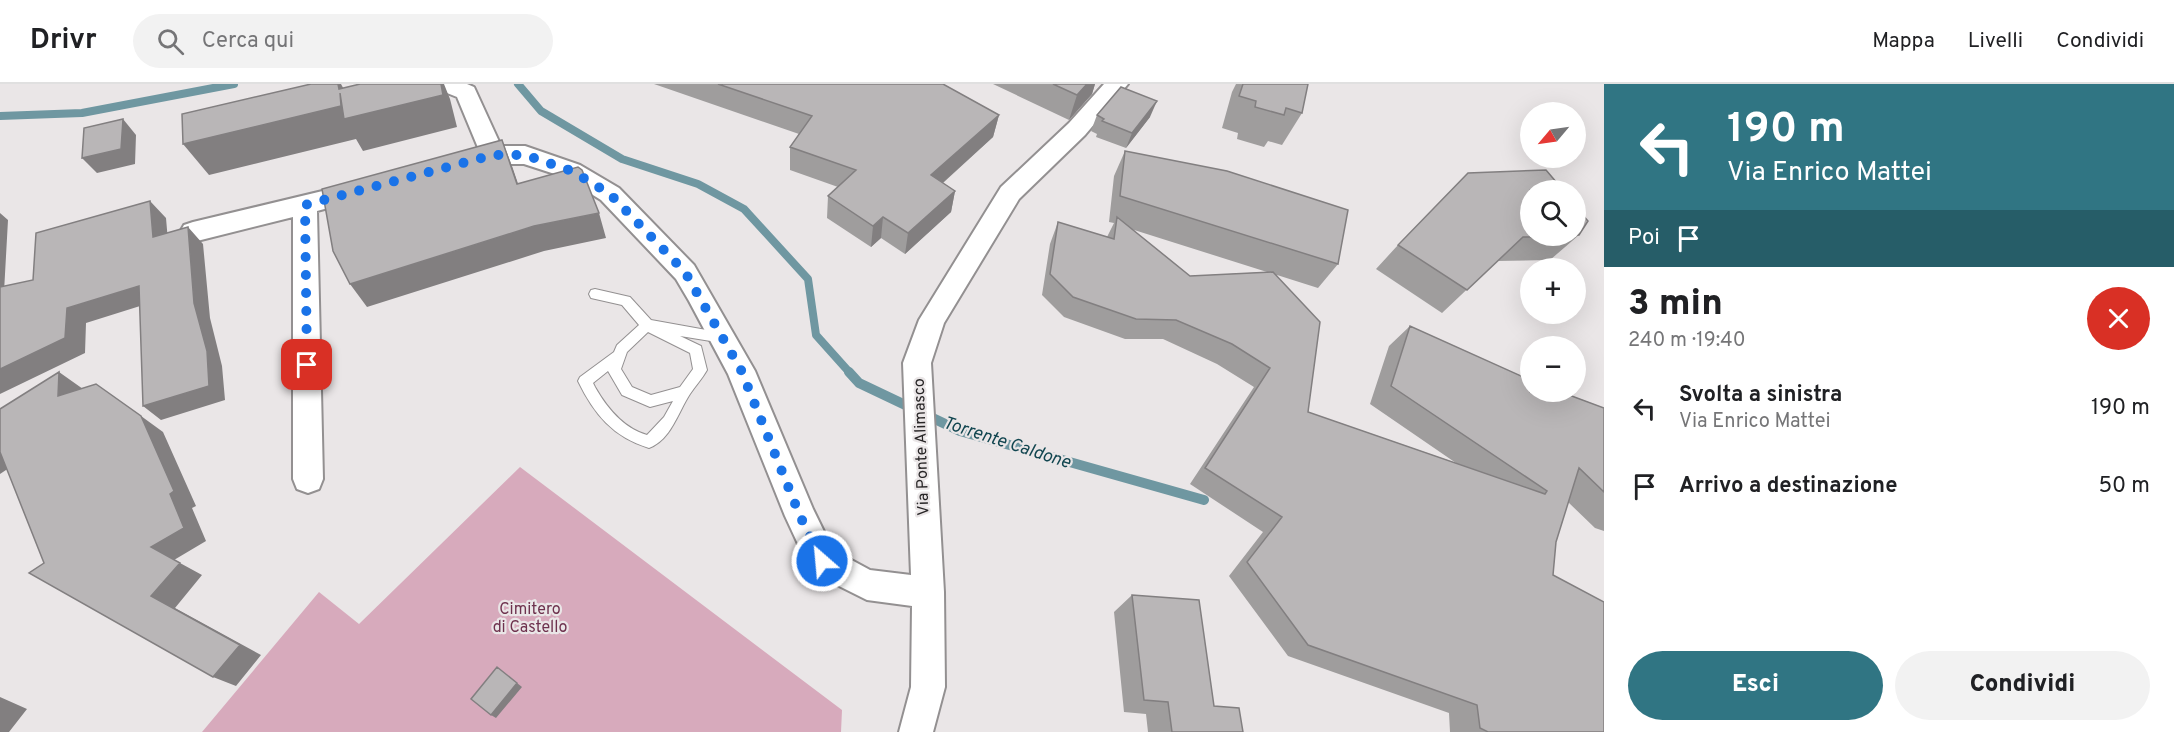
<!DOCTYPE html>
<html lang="it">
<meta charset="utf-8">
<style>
body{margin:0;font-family:Overpass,sans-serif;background:#f2f2f2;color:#202124;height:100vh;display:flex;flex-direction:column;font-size:22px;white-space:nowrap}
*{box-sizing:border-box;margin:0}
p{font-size:20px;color:#757577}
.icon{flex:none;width:33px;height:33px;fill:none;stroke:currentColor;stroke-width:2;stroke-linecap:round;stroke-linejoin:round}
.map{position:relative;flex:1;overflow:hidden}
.panel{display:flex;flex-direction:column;background:#fff;width:570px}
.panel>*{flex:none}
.banner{background:#307583;color:#fff;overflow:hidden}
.needle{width:39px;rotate:241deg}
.fabs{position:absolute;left:1520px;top:18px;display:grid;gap:12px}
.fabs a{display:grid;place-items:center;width:66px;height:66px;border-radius:50%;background:#fff;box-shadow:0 6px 24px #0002;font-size:30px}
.pin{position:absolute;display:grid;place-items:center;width:51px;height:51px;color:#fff;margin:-26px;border-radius:12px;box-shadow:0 3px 9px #0006}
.me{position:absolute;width:66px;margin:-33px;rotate:333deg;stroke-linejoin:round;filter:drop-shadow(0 0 4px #0008)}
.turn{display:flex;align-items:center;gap:21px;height:126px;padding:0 24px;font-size:27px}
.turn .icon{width:78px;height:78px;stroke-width:2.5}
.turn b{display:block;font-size:42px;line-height:51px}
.then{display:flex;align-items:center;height:57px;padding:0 24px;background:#0003;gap:12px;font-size:22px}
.round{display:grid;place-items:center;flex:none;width:63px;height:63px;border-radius:32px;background:#f2f2f2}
.summary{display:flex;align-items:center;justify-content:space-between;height:102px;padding:0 24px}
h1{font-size:36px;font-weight:800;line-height:45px}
.button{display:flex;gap:12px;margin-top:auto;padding:12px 24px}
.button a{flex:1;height:69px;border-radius:36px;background:#307583;color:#fff;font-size:24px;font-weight:800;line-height:69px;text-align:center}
.button a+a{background:#f2f2f2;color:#202124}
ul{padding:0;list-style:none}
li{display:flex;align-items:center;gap:18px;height:78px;padding:0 24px}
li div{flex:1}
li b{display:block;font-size:22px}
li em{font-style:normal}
header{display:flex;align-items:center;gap:36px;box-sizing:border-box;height:84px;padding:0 30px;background:#fff;border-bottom:2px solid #e0e0e0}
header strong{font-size:28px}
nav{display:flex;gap:33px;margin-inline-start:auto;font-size:21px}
.search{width:420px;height:54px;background:#f2f2f2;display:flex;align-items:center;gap:15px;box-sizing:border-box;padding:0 21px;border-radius:33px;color:#757577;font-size:22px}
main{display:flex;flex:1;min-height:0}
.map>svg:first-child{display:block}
.green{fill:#d7aabc}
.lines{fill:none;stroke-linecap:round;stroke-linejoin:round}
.stream-far1{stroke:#6f97a1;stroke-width:8}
.stream{stroke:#6f97a1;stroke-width:10}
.lane-casing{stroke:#939091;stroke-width:2}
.street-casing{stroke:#939091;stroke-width:4}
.lane{fill:#fff;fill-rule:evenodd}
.street{fill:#fff;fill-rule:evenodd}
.wall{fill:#9f9d9d;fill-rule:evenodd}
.shaded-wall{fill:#827f80}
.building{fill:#b9b6b7;stroke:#827f80;stroke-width:1.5}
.route{stroke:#1a73e8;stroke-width:10;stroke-dasharray:0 18}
.labels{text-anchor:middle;stroke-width:4.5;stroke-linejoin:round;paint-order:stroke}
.street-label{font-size:16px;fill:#282627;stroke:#eae6e7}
.park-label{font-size:16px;fill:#6e324e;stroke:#eae6e7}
.water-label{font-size:18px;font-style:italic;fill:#124650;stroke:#eae6e7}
</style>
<header>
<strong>Drivr</strong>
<div class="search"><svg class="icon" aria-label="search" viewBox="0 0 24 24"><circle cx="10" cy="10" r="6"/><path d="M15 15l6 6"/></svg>Cerca qui</div>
<nav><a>Mappa</a><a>Livelli</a><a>Condividi</a></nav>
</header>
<main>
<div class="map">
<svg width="1604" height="648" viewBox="0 0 1604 648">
<rect width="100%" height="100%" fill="#eae6e7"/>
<path class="green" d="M 520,383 L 842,626 L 841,648 L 202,648 L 319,508 L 359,540 Z"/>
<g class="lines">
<path class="stream-far1" d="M 518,0 L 541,27 L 622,75 L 698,100 L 744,125 L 808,195 L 816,251 L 850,289
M 0,32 L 82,29 L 234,0"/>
<path class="stream" d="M 849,288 L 859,299 L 960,347 L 1204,416"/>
<defs>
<path id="lane" d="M 595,205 L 630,213 L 651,236 L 723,249 L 728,250 L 729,254 L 728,258 L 723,259 L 680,252 L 701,262 L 707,286 C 702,295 695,302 690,310 C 678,328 671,356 649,364 C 613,353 594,330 578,297 L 580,293 L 614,268 L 617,261 L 639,241 L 622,221 L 591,214 L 589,210 L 591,206 ZM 648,248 L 690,269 L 693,285 L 680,303 L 651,311 L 632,303 L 621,285 L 627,268 ZM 608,287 L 622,311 L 650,323 L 673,317 L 664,333 L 647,351 C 623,344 607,324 595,303 L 593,299 Z"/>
<path id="street" d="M 434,0 L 467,0 L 474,3 L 501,62 L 525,62 L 580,81 L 619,104 L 694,181 L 755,287 L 813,425 L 833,466 L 870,486 L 911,491 L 903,279 L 919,236 L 1001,103 L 1069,39 L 1104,0 L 1128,0 L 1085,51 L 1019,115 L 944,239 L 931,279 L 944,508 L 945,603 L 933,648 L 899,648 L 911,603 L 912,522 L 867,516 L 811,488 L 785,432 L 728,290 L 689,217 L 676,195 L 601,116 L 564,93 L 524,80 L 493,80 L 469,87 L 461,84 L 457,78 L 461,72 L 479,66 L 457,13 L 437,5 Z
M 360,98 L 369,101 L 372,107 L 369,113 L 317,127 L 323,395 L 319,405 L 308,409 L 297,405 L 293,395 L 293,133 L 193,158 L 184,155 L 180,148 L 184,141 L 193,138 Z"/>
</defs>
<use href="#lane" class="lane-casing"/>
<use href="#street" class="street-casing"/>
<use href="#lane" class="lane"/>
<use href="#street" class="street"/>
</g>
<path class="wall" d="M 654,0 L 943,0 L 999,31 L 993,53 L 943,99 L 955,107 L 951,128 L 905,170 L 881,154 L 871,163 L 827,134 L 828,112 L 838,103 L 790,86 L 790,63 L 799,50 Z
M 993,0 L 1095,0 L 1092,10 L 1069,36 Z
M 1236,0 L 1308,0 L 1302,29 L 1282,61 L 1268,57 L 1264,63 L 1237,55 L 1238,49 L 1222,44 L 1232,8 Z
M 1097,31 L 1150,33 L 1126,64 L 1096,53 L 1097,50 L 1091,47 Z
M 1125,67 L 1338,180 L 1318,204 L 1277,191 L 1308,328 L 1456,379 L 1370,320 L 1389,262 L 1410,242 L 1530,296 L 1604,324 L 1604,447 L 1595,444 L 1568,418 L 1556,458 L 1553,491 L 1604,648 L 1450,648 L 1449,629 L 1288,572 L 1229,492 L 1263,448 L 1190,400 L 1254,303 L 1217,280 L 1163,255 L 1125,255 L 1064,233 L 1042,211 L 1050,160 L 1058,138 L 1107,153 L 1114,139 L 1109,138 L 1114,92 ZM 1131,145 L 1267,188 L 1190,192 Z
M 1468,89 L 1579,151 L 1550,176 L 1497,177 L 1442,229 L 1376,185 L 1398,161 Z
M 1132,511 L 1214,622 L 1243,648 L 1148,648 L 1146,630 L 1124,628 L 1114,528 Z"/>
<path class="shaded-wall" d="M 338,0 L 341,0 L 355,26 L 441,0 L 444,0 L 450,15 L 457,43 L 363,67 L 356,55 L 209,91 L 183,60 L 339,5 Z
M 1087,0 L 1095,0 L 1092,10 L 1069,36 L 1077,11 Z
M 1157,17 L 1150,33 L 1126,64 L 1132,49 Z
M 999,31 L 993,53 L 927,113 L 931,91 Z
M 123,35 L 136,51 L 135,80 L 97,89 L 82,74 Z
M 502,56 L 512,82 L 527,126 L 517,100 Z
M 955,107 L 951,128 L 905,170 L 908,149 Z
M 150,117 L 166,134 L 169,169 L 153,153 Z
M 0,129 L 8,136 L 4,208 L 0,209 Z
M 599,129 L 606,154 L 544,167 L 367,223 L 350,200 L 534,142 Z
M 883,133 L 881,154 L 871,163 L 873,142 Z
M 188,143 L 203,160 L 210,234 L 222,282 L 225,316 L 161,336 L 143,322 L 194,219 Z
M 139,202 L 156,217 L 86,239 L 85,269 L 0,310 L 0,285 L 67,224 Z
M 59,288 L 83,305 L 58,312 Z
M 141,332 L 163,348 L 196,422 L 192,424 L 206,457 L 174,476 L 151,463 L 170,410 Z
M 0,361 L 24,374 L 0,390 Z
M 180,479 L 202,491 L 175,524 L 261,571 L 236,602 L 213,593 L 151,512 Z
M 517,599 L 522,603 L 496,634 L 491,631 Z
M 0,613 L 27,625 L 9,648 L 0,648 Z"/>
<path class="building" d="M 311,0 L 338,0 L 339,5 L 360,0 L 441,0 L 443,11 L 344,35 L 340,9 L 341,22 L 183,60 L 182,30 Z
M 718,0 L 943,0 L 999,31 L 931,91 L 955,107 L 908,149 L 883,133 L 873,142 L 828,112 L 856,86 L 790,63 L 812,32 Z
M 1053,0 L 1087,0 L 1077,11 Z
M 1243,0 L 1308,0 L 1302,29 L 1286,24 L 1284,31 L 1255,23 L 1256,17 L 1239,12 Z
M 1121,3 L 1157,17 L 1132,49 L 1102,37 L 1104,35 L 1097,31 Z
M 123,35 L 121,65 L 82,74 L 84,44 Z
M 502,56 L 517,100 L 578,83 L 582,86 L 599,129 L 534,142 L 350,200 L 333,167 L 322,105 Z
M 1125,67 L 1227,87 L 1348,126 L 1338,180 L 1120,112 Z
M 1546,86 L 1563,106 L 1530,106 L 1530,152 L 1568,152 L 1523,153 L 1467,206 L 1398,161 L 1468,89 Z
M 150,117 L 153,153 L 188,143 L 194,219 L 207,267 L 209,302 L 143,322 L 139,202 L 67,224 L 65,254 L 0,285 L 0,203 L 33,196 L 36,149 Z
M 1575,122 L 1588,137 L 1579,151 L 1575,151 Z
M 1117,133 L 1190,192 L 1273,188 L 1320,238 L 1308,328 L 1545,410 L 1547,407 L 1391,302 L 1410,242 L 1530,296 L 1530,308 L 1561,308 L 1604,324 L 1604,408 L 1579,384 L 1556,458 L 1553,491 L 1604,518 L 1604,648 L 1488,648 L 1480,644 L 1477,621 L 1308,561 L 1247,478 L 1282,433 L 1205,384 L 1270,284 L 1232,260 L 1176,236 L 1136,235 L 1073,213 L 1050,190 L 1058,138 L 1114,155 Z
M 59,288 L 58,312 L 96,300 L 141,332 L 174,407 L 170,410 L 184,444 L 151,463 L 180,479 L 151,512 L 240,561 L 213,593 L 29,489 L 44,479 L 0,368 L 0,325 Z
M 1132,511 L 1199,516 L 1214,622 L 1239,624 L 1243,648 L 1172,648 L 1168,618 L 1144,616 Z
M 497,583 L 517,599 L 491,631 L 471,615 Z"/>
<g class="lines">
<path class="route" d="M 307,281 L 305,121 L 493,71 L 525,71 L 572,87 L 610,110 L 685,188 L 741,286 L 800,432 L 822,477"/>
</g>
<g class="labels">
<g class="street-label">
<text transform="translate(920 363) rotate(-92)" y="6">Via Ponte Alimasco</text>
</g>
<g class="park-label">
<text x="530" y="530">Cimitero<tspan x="530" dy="18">di Castello</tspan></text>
</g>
<g class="water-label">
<text transform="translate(1007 358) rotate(18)" y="6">Torrente Caldone</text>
</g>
</g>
</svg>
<div class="fabs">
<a><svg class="needle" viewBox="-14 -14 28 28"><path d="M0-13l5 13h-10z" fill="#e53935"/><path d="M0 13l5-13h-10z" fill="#757577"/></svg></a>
<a><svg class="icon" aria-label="search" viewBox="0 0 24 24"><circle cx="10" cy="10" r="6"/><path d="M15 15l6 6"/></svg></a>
<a>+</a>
<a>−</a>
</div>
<div class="pin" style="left:307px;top:281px;background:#d93025"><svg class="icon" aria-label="arrive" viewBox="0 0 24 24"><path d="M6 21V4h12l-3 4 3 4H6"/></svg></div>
<svg class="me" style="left:822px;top:477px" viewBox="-20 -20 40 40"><circle r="17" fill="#1a73e8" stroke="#fff" stroke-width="3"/><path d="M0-11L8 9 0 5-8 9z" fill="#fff"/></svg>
</div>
<section class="panel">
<div class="banner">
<div class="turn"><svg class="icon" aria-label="left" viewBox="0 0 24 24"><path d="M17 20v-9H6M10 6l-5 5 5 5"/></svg><div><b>190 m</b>Via Enrico Mattei</div></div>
<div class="then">Poi<svg class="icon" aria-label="arrive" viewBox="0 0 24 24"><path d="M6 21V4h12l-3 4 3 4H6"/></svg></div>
</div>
<div class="summary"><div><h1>3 min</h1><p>240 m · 19:40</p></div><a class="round" style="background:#d93025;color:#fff"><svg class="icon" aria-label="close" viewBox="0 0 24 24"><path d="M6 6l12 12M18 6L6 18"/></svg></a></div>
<ul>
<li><svg class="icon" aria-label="left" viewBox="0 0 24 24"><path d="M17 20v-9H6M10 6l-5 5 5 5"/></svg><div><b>Svolta a sinistra</b><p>Via Enrico Mattei</p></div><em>190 m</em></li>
<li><svg class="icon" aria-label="arrive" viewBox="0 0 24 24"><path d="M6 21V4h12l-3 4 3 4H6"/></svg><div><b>Arrivo a destinazione</b></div><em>50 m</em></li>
</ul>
<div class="button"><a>Esci</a><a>Condividi</a></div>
</section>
</main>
